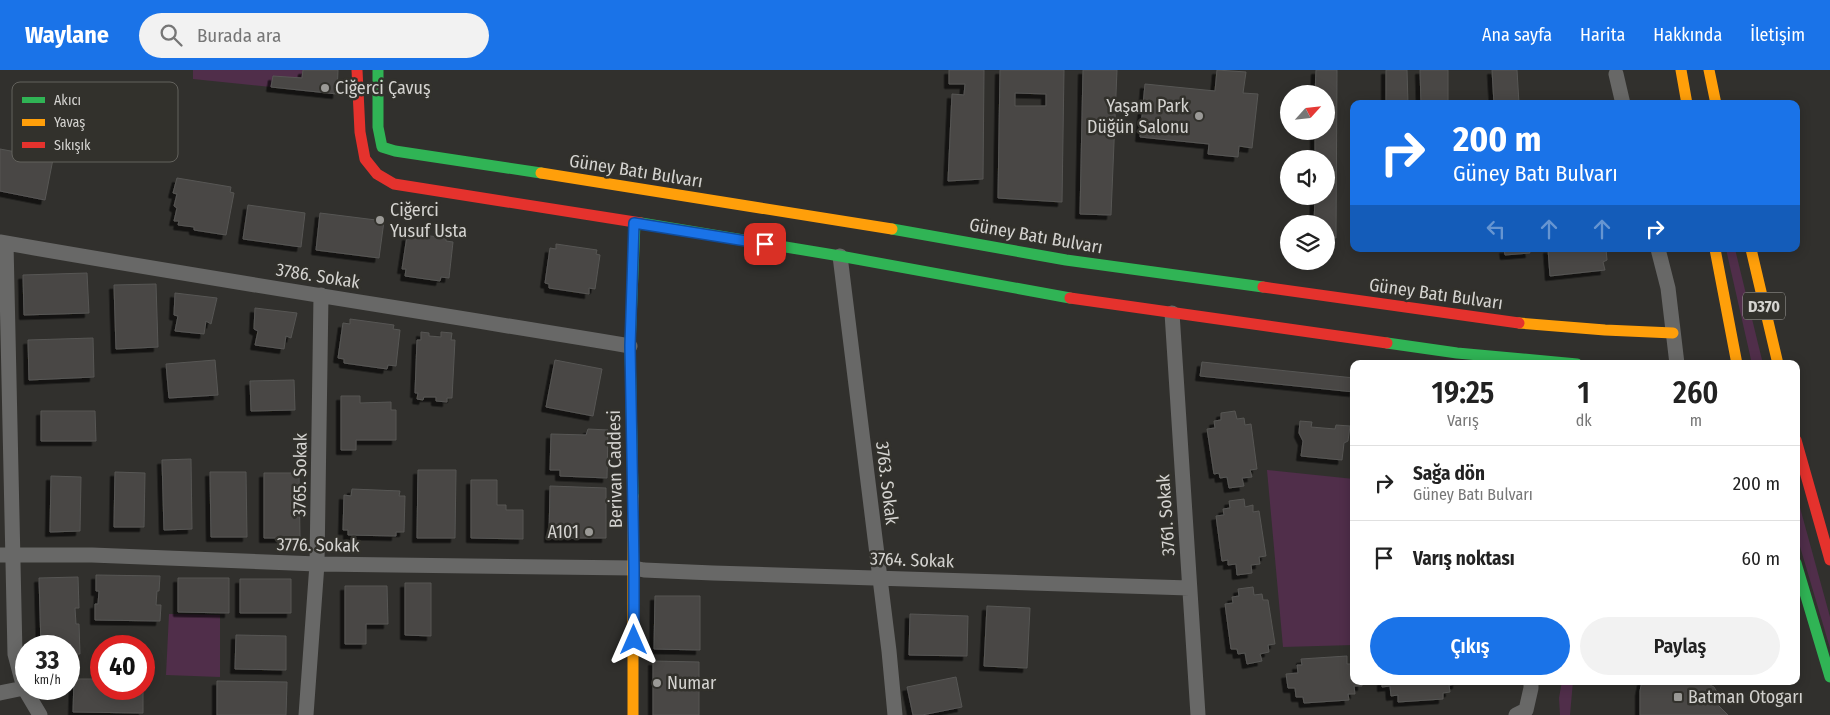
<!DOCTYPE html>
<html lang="tr">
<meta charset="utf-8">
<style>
body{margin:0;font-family:"Fira Sans Condensed",sans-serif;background:#f2f2f2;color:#222;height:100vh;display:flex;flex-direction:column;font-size:19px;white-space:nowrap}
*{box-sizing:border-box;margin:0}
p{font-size:16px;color:#767676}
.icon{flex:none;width:28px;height:28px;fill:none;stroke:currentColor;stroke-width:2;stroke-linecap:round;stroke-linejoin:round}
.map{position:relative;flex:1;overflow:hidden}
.side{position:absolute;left:1350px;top:290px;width:450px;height:325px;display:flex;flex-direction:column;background:#fff;border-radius:10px;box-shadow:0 2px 12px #0003}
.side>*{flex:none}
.guide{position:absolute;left:1350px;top:30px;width:450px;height:152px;border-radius:10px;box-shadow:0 2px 12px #0003;background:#1a73e8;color:#fff;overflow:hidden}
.needle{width:32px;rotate:63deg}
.controls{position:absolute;left:1280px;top:15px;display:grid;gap:10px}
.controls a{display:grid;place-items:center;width:55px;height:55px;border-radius:50%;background:#fff;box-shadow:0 2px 12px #0003;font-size:25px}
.speed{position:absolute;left:15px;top:565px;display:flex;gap:10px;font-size:25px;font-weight:700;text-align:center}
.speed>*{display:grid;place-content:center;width:65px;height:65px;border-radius:50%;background:#fff;box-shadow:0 2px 12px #0003;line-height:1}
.speed small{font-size:12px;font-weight:400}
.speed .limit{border:8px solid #d22;background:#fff;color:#111}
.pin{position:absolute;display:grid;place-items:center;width:42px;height:42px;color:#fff;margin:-21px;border-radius:10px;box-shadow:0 2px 8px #0006}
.me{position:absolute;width:55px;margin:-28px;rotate:0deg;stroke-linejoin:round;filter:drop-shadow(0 0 4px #0008)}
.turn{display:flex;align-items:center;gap:18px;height:105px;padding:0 20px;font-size:22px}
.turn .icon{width:65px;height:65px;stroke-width:2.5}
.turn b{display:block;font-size:35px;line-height:42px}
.lanes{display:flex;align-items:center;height:48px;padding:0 20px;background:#0003;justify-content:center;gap:25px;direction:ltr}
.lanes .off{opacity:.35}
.eta{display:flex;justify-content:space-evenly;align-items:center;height:85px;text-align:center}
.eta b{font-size:30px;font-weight:600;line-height:35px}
.action{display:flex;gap:10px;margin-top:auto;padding:10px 20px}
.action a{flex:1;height:58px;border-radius:30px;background:#1a73e8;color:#fff;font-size:20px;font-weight:600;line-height:58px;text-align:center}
.action a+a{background:#f2f2f2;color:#222}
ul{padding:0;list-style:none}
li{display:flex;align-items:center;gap:15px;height:75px;padding:0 20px;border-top:1px solid #e0e0e0}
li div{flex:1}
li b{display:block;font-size:19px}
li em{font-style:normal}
header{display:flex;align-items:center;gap:30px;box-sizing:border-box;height:70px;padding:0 25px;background:#1a73e8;color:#fff}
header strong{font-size:24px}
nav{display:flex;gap:28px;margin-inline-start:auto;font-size:18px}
.search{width:350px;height:45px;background:#f2f2f2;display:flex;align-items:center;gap:12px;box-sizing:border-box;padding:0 18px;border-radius:28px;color:#767676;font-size:19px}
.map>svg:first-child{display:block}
.green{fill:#502e4a}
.building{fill:#484745;stroke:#575654;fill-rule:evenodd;filter:url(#shadow)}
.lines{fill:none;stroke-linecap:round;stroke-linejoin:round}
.street{stroke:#686867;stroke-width:15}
.fast{stroke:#30b455;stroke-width:11}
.slow{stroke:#ff9f0a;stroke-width:11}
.jam{stroke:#e5322d;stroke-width:11}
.route-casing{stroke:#114b97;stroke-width:12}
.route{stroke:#1a73e8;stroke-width:9}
.poi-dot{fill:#9b9a97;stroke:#32312c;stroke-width:2}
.labels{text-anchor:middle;stroke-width:5;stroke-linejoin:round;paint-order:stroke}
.shield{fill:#32312c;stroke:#a3a29f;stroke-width:1}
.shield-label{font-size:16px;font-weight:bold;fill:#d4d3d0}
.poi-label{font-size:18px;fill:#d4d3d0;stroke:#32312c;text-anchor:start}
.street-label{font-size:18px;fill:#d4d3d0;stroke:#32312c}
.key{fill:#32312c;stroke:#63625d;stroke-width:1}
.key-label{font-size:14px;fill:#d4d3d0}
</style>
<header>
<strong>Waylane</strong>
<div class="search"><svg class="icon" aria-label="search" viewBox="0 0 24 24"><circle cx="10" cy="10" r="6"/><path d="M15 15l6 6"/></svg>Burada ara</div>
<nav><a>Ana sayfa</a><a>Harita</a><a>Hakkında</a><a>İletişim</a></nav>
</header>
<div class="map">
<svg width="1830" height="645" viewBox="0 0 1830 645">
<defs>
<filter id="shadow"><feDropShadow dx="-4.5" dy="4.5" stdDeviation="0" flood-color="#0009"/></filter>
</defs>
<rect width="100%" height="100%" fill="#31302d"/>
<path class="green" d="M 193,0 L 303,0 L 302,8 L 273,7 L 271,17 L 193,9 Z
M 1726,179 L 1735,179 L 1763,294 L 1752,294 Z
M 1267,400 L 1354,409 L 1354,575 L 1283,577 Z
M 1796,423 L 1830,547 L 1830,578 L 1796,463 Z
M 169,544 L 220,545 L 220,607 L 166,605 Z
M 1562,611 L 1573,611 L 1570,645 L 1560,645 L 1559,628 Z"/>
<path class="building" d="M 303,0 L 338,0 L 337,24 L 271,17 L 273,6 L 302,8 Z
M 949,0 L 984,0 L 983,109 L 948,111 L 952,24 L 964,25 L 965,14 L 949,14 Z
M 1000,0 L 1064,0 L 1062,132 L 998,128 ZM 1015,23 L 1046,24 L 1046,36 L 1015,36 Z
M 1083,0 L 1117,0 L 1111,145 L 1080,144 Z
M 1217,0 L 1246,2 L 1243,23 L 1258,24 L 1252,78 L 1239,76 L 1238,87 L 1208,84 L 1209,74 L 1140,67 L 1145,14 L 1215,21 Z
M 1316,0 L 1337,0 L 1336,168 L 1326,168 L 1326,154 L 1314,154 L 1315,126 L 1326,126 L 1326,89 L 1315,89 L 1315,61 L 1326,61 L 1326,24 L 1315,24 Z
M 1386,0 L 1407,0 L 1408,34 L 1386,34 Z
M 1420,0 L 1448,0 L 1448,34 L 1421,34 Z
M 1492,0 L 1517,0 L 1519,34 L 1494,34 Z
M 0,79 L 53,89 L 45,130 L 0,121 Z
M 177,108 L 231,117 L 230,122 L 234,123 L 226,165 L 194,160 L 194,157 L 178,155 L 179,151 L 174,151 L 177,138 L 174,136 L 177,124 L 173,123 Z
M 248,135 L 305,143 L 301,177 L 243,169 Z
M 320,143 L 384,151 L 379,188 L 316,180 Z
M 415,164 L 446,168 L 446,171 L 453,172 L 449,208 L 441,207 L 440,211 L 405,206 L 406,199 L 402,199 L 407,166 L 415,167 Z
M 556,174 L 597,180 L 596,184 L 600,185 L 595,219 L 589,218 L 589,224 L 549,218 L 549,214 L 545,213 L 550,178 L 556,179 Z
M 1504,179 L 1529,179 L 1530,183 L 1505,185 Z
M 1548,179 L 1606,179 L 1607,190 L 1603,192 L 1605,200 L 1550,206 Z
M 87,203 L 89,243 L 24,245 L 23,205 Z
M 156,214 L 158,277 L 116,279 L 114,215 Z
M 175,223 L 217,228 L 211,254 L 206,251 L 204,264 L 175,261 L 178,246 L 174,245 Z
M 255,238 L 297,243 L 291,268 L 286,266 L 284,279 L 255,275 L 258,261 L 254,259 Z
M 350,249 L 394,255 L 393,259 L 400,260 L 396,296 L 388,295 L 387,299 L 344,293 L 344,289 L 338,288 L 343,253 L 350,254 Z
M 421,262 L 429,263 L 429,266 L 441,267 L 441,262 L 452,263 L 451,270 L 455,270 L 452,328 L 447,328 L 447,332 L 436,331 L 436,327 L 424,327 L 423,330 L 417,329 L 418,323 L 415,323 L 417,270 L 421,270 Z
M 93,268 L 94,307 L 29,310 L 28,270 Z
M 215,290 L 218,325 L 169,328 L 166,294 Z
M 555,290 L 602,299 L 593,346 L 546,337 Z
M 1202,292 L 1354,308 L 1354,322 L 1200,306 Z
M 294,310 L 295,340 L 251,341 L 250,311 Z
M 341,326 L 360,326 L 360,333 L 391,332 L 391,340 L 396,340 L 396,370 L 356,370 L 356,380 L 341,380 Z
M 41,341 L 95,341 L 96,371 L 41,371 Z
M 1235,341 L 1237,349 L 1244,348 L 1245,355 L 1251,354 L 1257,399 L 1250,400 L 1252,407 L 1242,408 L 1244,416 L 1229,418 L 1227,407 L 1220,408 L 1219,403 L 1214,404 L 1207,359 L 1215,358 L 1214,351 L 1221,350 L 1221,343 Z
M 1300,351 L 1312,352 L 1311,357 L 1335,359 L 1336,355 L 1350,356 L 1348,371 L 1344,373 L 1342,390 L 1301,386 L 1303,371 L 1299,363 Z
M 588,359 L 608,360 L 607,408 L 560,406 L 560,400 L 550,400 L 551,364 L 586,365 Z
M 191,389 L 192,459 L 164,460 L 162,390 Z
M 418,400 L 456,400 L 455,468 L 417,468 Z
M 115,402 L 145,403 L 144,457 L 114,457 Z
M 210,402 L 246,402 L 247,467 L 211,467 Z
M 264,403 L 299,403 L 300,468 L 264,468 Z
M 51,406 L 81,407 L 80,461 L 50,462 Z
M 471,410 L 497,410 L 497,435 L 506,435 L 506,440 L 523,440 L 523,469 L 471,468 Z
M 550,416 L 606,418 L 606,468 L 549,468 Z
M 352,419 L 400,421 L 399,426 L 405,426 L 404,462 L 396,462 L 396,466 L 348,465 L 348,460 L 343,460 L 344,425 L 351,426 Z
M 1244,429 L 1245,437 L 1253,435 L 1253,442 L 1259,441 L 1266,486 L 1259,487 L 1260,494 L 1251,495 L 1252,503 L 1237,505 L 1236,494 L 1228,495 L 1228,490 L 1222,491 L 1216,446 L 1224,445 L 1223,439 L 1230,438 L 1229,431 Z
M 96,505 L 160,506 L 159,521 L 157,521 L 156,535 L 161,535 L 160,551 L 95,550 L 95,534 L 98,534 L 99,521 L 96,521 Z
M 78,507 L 79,538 L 75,538 L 76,554 L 79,554 L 80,584 L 69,584 L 69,576 L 41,576 L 39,508 Z
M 178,508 L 229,508 L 229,543 L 178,542 Z
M 240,509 L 291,509 L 291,543 L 240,543 Z
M 405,513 L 431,513 L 431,566 L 405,565 Z
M 345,516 L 387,516 L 388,554 L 366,554 L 366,574 L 345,574 Z
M 1253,517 L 1254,525 L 1262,524 L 1263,530 L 1268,530 L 1275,574 L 1268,575 L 1269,582 L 1260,584 L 1262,591 L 1247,594 L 1245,583 L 1238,584 L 1237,579 L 1231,579 L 1225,534 L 1233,533 L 1232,527 L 1239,526 L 1238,519 Z
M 655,526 L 700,526 L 700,580 L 654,579 Z
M 987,536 L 1030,538 L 1027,598 L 984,596 Z
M 910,544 L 968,546 L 967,586 L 909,585 Z
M 236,565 L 286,566 L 286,600 L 235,599 Z
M 1347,586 L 1347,594 L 1354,594 L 1354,611 L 1362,611 L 1362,616 L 1354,616 L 1355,624 L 1348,624 L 1349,630 L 1304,633 L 1303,627 L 1296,627 L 1295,618 L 1288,618 L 1286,604 L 1298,603 L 1297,595 L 1302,595 L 1301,589 Z
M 653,591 L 699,592 L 699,645 L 653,645 Z
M 956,607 L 962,637 L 922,645 L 913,645 L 907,617 Z
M 74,609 L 101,609 L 101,619 L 143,619 L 143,643 L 73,642 Z
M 217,611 L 287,612 L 286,645 L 217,645 Z
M 1382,611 L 1457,611 L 1457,614 L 1449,615 L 1450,622 L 1443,623 L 1443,629 L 1398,632 L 1398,625 L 1391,626 L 1390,616 L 1382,617 Z
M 1642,611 L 1707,611 L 1706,613 L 1714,617 L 1717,622 L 1715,632 L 1728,645 L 1640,645 L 1640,621 Z"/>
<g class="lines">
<path class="street" d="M 1616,4 L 1623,34
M 0,172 C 210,209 420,241 630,276
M 6,173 L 15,584 L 24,618 L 40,645
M 1658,179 L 1668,218 L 1677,294
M 840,186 L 889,581 L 895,645
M 1172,243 L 1198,645
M 0,485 L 92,485 L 317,494 L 634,498 L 644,500 L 713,503 L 1189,518
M 0,623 L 24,618
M 306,645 L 317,494 L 321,225
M 1516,645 L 1526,640 L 1531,618 L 1531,611"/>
<path class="fast" d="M 378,0 L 378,57 L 382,77 L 395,81 L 541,103
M 641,153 L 840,186 L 1070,228
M 892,159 L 1066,190 L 1263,217
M 1387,273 L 1457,283 L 1577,294
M 633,426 L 630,276 L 635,153
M 1796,493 L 1830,607"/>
<path class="slow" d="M 1681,0 L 1687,34
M 1709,0 L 1716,34
M 541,103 L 892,159
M 1715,179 L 1737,294
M 1751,179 L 1778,294
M 1519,253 L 1605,260 L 1673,263
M 633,426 L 633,645"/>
<path class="jam" d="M 357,0 L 360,62 L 365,89 L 377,104 L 394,114 L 641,153
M 1263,217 L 1519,253
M 1070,228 L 1387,273
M 1796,370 L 1830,490"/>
</g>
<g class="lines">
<defs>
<path id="route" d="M 634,570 L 634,498 L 630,276 L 634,153 L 765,174"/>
</defs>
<use href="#route" class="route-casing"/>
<use href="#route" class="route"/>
</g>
<g class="poi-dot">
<circle cx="325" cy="18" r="5"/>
<circle cx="1199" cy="46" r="5"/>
<circle cx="380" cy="150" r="5"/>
<circle cx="589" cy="462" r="5"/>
<circle cx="657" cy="613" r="5"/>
<rect x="1673" y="622" width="10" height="10" rx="2.5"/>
</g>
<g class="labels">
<rect class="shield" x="1743" y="222.5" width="42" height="27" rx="4"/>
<g class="shield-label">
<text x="1764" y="242">D370</text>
</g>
<g class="poi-label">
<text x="335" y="24">Ciğerci Çavuş</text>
<text x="1189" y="42" text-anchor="end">Yaşam Park<tspan x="1189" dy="21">Düğün Salonu</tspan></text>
<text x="390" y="146">Ciğerci<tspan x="390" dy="21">Yusuf Usta</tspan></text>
<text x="579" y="468" text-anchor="end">A101</text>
<text x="667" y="619">Numar</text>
<text x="1688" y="633">Batman Otogarı</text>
</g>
<g class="street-label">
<text transform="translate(636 101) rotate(9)" y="6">Güney Batı Bulvarı</text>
<text transform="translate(1036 166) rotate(10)" y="6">Güney Batı Bulvarı</text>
<text transform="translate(318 206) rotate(9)" y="6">3786. Sokak</text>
<text transform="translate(1436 224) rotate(8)" y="6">Güney Batı Bulvarı</text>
<text transform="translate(615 399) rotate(-91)" y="6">Berivan Caddesi</text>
<text transform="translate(300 405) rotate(-89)" y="6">3765. Sokak</text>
<text transform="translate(887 413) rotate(83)" y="6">3763. Sokak</text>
<text transform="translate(1166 445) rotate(-94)" y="6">3761. Sokak</text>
<text transform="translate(318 475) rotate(1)" y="6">3776. Sokak</text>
<text transform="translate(912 490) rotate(2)" y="6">3764. Sokak</text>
</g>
</g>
<rect x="12" y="12" width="166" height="80" rx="8" class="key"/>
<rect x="22" y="27" width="23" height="6" fill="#30b455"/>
<rect x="22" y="49" width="23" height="7" fill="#ff9f0a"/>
<rect x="22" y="72" width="23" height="6" fill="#e5322d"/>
<g class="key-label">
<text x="54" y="35">Akıcı</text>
<text x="54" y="57">Yavaş</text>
<text x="54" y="80">Sıkışık</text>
</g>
</svg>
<div class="controls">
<a><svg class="needle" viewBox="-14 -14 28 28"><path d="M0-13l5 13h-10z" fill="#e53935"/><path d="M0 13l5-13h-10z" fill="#767676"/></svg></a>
<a><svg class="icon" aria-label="sound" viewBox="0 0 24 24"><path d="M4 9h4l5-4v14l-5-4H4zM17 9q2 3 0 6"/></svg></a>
<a><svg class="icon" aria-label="layers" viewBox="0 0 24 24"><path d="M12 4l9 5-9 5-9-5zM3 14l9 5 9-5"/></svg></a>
</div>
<div class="speed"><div>33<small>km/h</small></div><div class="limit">40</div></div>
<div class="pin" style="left:765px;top:174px;background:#d93025"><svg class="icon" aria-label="arrive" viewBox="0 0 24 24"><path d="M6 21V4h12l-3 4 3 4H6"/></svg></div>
<svg class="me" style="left:634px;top:570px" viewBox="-20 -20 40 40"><path d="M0-17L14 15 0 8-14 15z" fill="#1a73e8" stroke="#fff" stroke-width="4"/></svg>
<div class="guide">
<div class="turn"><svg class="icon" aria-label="right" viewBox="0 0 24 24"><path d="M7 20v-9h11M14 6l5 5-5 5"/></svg><div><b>200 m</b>Güney Batı Bulvarı</div></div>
<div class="lanes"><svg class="icon off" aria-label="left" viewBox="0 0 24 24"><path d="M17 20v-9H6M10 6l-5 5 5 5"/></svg><svg class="icon off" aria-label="ahead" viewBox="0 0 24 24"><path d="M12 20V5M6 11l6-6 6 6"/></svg><svg class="icon off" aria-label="ahead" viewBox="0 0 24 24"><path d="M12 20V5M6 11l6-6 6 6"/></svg><svg class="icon" aria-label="right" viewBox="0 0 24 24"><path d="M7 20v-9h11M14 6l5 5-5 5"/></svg></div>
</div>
<section class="side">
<div class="eta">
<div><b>19:25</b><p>Varış</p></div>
<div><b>1</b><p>dk</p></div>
<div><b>260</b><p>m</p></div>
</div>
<ul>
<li><svg class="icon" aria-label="right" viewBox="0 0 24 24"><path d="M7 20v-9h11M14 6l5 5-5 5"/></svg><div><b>Sağa dön</b><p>Güney Batı Bulvarı</p></div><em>200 m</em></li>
<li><svg class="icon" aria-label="arrive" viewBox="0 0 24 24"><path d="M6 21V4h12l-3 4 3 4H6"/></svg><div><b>Varış noktası</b></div><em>60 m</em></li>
</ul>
<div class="action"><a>Çıkış</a><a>Paylaş</a></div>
</section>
</div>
